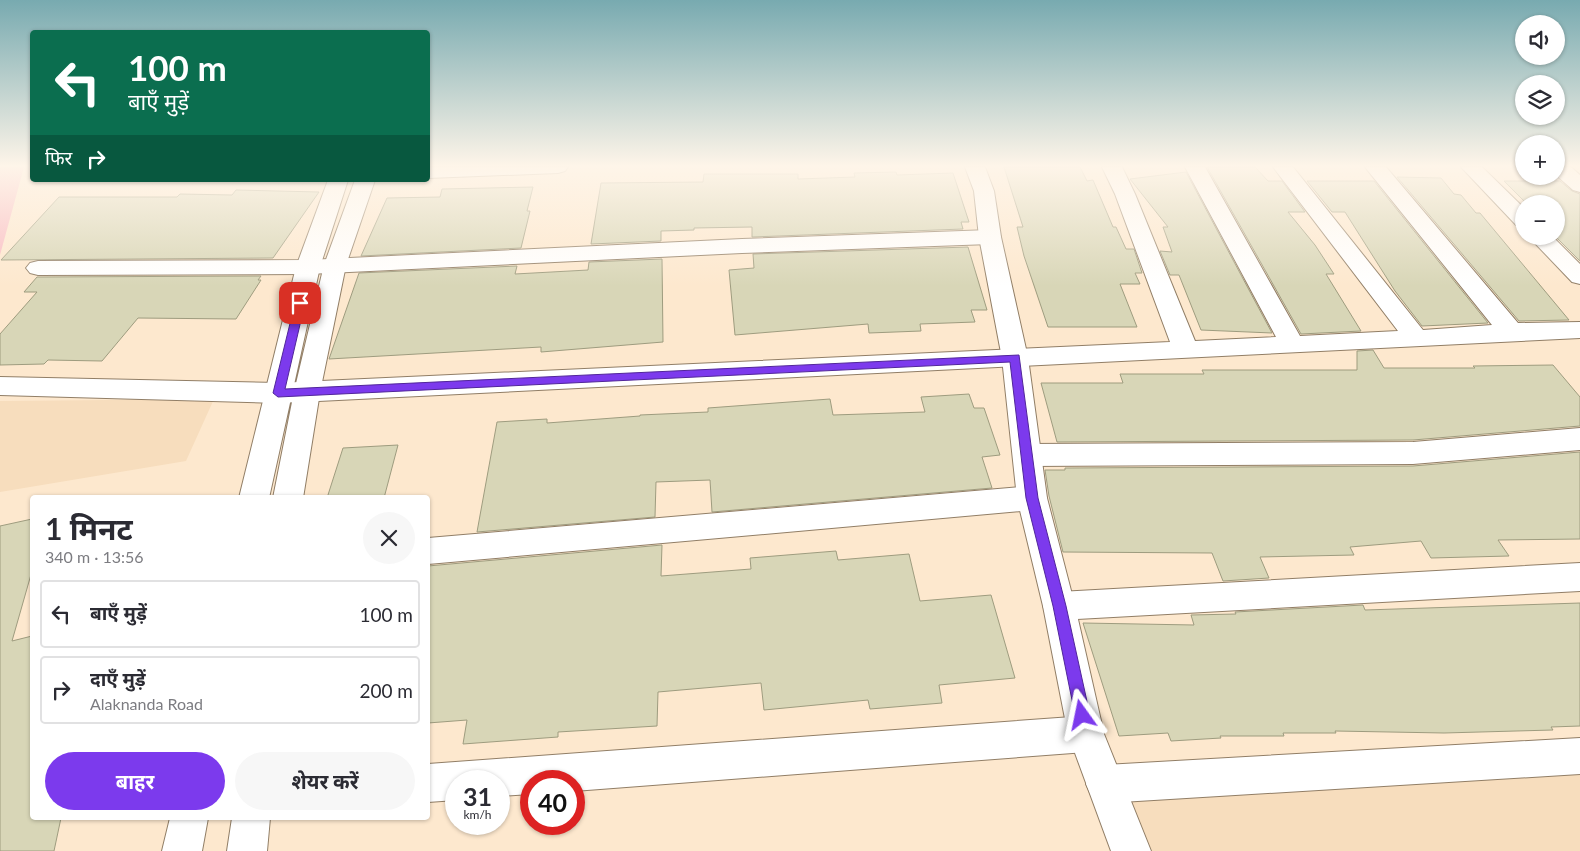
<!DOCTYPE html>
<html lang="hi">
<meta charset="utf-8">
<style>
body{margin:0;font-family:Lato,"Noto Sans Devanagari",sans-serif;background:#f7f7f7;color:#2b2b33;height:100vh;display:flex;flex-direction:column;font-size:19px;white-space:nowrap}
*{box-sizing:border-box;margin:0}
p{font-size:16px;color:#7c7c81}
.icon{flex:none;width:28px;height:28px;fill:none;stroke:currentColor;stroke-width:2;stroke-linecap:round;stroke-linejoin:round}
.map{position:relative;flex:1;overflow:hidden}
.sheet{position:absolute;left:30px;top:495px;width:400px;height:325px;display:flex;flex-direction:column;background:#fff;border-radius:5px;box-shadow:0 1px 4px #0004}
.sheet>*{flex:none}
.guide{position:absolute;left:30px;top:30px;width:400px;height:152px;border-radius:5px;box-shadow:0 1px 4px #0004;background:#0b6e4f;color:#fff;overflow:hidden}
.fabs{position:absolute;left:1515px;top:15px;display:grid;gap:10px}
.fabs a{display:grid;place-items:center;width:50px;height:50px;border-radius:50%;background:#fff;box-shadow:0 1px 4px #0004;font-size:25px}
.speed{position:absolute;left:445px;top:770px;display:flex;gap:10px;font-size:25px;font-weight:700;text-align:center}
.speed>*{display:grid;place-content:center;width:65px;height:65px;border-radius:50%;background:#fff;box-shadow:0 1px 4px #0004;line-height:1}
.speed small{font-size:12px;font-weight:400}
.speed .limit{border:8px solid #d22;background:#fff;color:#111}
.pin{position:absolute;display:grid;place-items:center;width:42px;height:42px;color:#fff;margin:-21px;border-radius:10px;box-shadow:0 2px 8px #0006}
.me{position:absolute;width:55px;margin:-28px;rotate:348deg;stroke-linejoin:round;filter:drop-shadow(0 0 4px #0008)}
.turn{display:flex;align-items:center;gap:18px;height:105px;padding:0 15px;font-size:22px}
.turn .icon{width:65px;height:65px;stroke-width:2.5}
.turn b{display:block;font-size:35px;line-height:42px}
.then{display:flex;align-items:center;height:48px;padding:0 15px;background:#0003;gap:10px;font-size:19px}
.round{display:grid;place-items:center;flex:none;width:52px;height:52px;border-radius:26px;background:#f7f7f7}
.headline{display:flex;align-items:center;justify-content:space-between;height:85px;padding:0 15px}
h1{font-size:30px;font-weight:700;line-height:38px}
.action{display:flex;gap:10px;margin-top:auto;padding:10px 15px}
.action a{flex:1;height:58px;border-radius:30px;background:#7c3aed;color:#fff;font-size:20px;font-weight:700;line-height:58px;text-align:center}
.action a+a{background:#f7f7f7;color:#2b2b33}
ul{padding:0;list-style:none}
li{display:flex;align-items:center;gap:15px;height:68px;margin:0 10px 8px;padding:0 5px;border:2px solid #e1e1e2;border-radius:5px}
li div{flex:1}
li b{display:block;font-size:19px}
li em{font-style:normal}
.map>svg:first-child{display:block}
.built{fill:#f7ddbd}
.green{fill:#f9bbc3}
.building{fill:#d8d6b7;stroke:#9e9c7f}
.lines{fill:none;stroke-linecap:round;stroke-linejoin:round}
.minor-casing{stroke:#917e66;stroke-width:2}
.tertiary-casing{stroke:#917e66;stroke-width:2}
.minor{fill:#fff;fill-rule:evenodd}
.tertiary{fill:#fff;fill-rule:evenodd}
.route{fill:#7c3aed;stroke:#51269a}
</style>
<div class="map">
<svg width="1580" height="851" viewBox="0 0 1580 851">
<rect width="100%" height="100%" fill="#fde8ce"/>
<path class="built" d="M 214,399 L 186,461 L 0,492 L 0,401 Z
M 1580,771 L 1580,851 L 1141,851 L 1123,795 Z"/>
<path class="green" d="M 0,167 L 24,167 L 0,255 Z"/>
<path class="building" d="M 1004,167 L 1080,167 L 1087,181 L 1093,180 L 1113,227 L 1116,227 L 1126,249 L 1134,249 L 1142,273 L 1135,273 L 1140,284 L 1120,284 L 1137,327 L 1048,327 L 1024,256 L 1017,227 L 1023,227 Z
M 1207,167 L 1255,167 L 1268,181 L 1282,181 L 1305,212 L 1288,212 L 1315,245 L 1334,274 L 1326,274 L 1361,331 L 1301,334 Z
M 896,172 L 897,175 L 953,173 L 969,222 L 961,222 L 963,229 L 752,237 L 752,227 L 694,228 L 694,230 L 661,231 L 661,241 L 591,244 L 601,183 L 703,182 L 704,174 L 798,174 L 798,179 L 855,177 L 854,173 Z
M 1186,172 L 1272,333 L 1201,330 L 1179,275 L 1170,275 L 1160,251 L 1172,252 L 1163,227 L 1168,227 L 1130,179 Z
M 1397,177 L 1441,178 L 1454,194 L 1461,195 L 1476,213 L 1480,213 L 1569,320 L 1519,321 Z
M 1307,181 L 1374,181 L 1488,323 L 1422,326 L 1395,291 L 1345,212 L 1332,212 Z
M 1504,181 L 1560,181 L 1572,191 L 1580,194 L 1580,261 L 1555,236 L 1556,204 L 1527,204 Z
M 533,187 L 527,211 L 530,211 L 521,248 L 361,256 L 387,198 L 440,197 L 442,189 Z
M 236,190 L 319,192 L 273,258 L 1,260 L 59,197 L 177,197 L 180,194 L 232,195 Z
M 968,247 L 987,310 L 971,310 L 975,322 L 920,324 L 921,331 L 869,333 L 868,324 L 735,335 L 729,270 L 754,268 L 753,254 Z
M 662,259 L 663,342 L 541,352 L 541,347 L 329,359 L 359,273 L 517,266 L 515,274 L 588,270 L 589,262 Z
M 261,276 L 258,280 L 261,280 L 236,319 L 138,318 L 102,361 L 48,360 L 44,364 L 0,365 L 0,334 L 37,292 L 24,292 L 37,277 Z
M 1373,350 L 1384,368 L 1475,368 L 1473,366 L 1553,365 L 1580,397 L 1580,426 L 1413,440 L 1057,442 L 1041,383 L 1123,383 L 1120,374 L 1204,374 L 1202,370 L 1357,370 L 1357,351 Z
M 969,394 L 974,408 L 984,408 L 1000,455 L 982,457 L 992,488 L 712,512 L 710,480 L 656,482 L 655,517 L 477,532 L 497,422 L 547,419 L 547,423 L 640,416 L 640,415 L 708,412 L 708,408 L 830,399 L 833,415 L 925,412 L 921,397 Z
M 398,445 L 384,498 L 327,498 L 343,448 Z
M 1580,452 L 1580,539 L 1498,540 L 1509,556 L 1431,558 L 1421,541 L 1350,547 L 1354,555 L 1260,557 L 1269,578 L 1223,581 L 1212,553 L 1063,552 L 1049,496 L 1045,470 L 1065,470 L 1065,468 L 1413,466 Z
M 32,519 L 32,571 L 12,641 L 32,636 L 32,818 L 61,818 L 54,851 L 0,851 L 0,526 Z
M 662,545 L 661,576 L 751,569 L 750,558 L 836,551 L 838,560 L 909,554 L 920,601 L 991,595 L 1015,678 L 939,685 L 942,703 L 870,709 L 868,700 L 764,710 L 761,683 L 658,692 L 657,726 L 558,732 L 558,737 L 463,744 L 467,720 L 428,723 L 428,566 Z
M 1580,603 L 1580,726 L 1551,727 L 1553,730 L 1444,733 L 1335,731 L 1336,733 L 1283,733 L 1284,736 L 1220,736 L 1221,738 L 1171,741 L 1168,733 L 1119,736 L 1083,623 L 1194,625 L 1191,615 L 1236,614 L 1235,612 L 1363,605 L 1365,610 Z"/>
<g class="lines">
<defs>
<path id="minor" d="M 428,167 L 568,167 L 565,171 L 558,173 L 428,178 Z
M 1102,167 L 1122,167 L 1135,194 L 1195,341 L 1276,337 L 1185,167 L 1205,167 L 1300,336 L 1398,331 L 1273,167 L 1293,167 L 1423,330 L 1492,325 L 1365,167 L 1386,167 L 1518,323 L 1580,322 L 1580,338 L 278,403 L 0,395 L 0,377 L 278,383 L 1170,342 L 1115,194 Z
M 1461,167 L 1482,167 L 1524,208 L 1524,226 L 1516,225 Z
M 1556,167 L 1571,167 L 1580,175 L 1580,192 L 1573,190 L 1556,175 Z
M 990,230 L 998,232 L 1001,237 L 998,242 L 990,244 L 742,253 L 308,274 L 38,275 L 30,273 L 26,268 L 30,263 L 38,261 L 308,260 L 742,239 Z
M 1528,236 L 1552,236 L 1580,264 L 1580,284 L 1572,282 Z
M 1580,428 L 1580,450 L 1413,464 L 1028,466 L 1018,463 L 1014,455 L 1018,447 L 1028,444 L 1413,442 Z
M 1032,486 L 1042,490 L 1047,498 L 1042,506 L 1032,510 L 428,564 L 428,538 Z
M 1580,563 L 1580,591 L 1059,620 L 1047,616 L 1043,606 L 1047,596 L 1059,592 Z
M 1086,716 L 1099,721 L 1104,734 L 1099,747 L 1086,752 L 574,791 L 574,781 L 531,781 L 531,794 L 499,796 L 499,781 L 456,781 L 456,800 L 428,802 L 428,764 Z
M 1580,738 L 1580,774 L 1105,803 L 1092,797 L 1086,784 L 1092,771 L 1105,765 Z"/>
<path id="tertiary" d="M 965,167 L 985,167 L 994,191 L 1001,237 L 1028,358 L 1047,498 L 1075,606 L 1104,734 L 1151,851 L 1111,851 L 1068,734 L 1043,606 L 1017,498 L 1002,358 L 979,237 L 974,191 Z
M 328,180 L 348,180 L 320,267 L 269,498 L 239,498 L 296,267 Z
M 355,180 L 375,180 L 346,265 L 320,392 L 303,498 L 273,498 L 294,392 L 324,265 Z
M 170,818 L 208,818 L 202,851 L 162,851 Z
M 232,818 L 270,818 L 267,851 L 227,851 Z"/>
</defs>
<use href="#minor" class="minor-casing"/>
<use href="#tertiary" class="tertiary-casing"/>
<use href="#minor" class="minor"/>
<use href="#tertiary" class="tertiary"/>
</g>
<linearGradient id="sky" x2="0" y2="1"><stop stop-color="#78aab0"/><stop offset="0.58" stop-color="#fef5e9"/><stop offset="1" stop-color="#fef5e9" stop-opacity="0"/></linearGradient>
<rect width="1580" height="286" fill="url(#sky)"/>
<path class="route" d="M 300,300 L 305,303 L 285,389 L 1019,355 L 1038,498 L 1066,606 L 1090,715 L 1087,720 L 1082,723 L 1077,720 L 1075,715 L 1053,606 L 1026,498 L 1010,362 L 278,397 L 273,393 L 295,303 Z"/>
</svg>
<div class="fabs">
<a><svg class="icon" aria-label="sound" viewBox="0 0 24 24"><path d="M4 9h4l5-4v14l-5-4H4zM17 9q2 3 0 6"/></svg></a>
<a><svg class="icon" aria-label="layers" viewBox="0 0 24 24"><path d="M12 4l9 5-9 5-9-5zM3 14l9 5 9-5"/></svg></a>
<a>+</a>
<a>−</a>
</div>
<div class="speed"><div>31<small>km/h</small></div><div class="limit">40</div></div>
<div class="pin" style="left:300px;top:303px;background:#d93025"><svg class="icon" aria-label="arrive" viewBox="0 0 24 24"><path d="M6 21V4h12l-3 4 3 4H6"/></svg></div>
<svg class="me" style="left:1082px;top:715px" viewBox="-20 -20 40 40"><path d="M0-17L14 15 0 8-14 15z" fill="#7c3aed" stroke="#fff" stroke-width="4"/></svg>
<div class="guide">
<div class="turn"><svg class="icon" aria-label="left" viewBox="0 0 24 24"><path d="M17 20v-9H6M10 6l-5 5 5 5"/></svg><div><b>100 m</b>बाएँ मुड़ें</div></div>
<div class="then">फिर<svg class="icon" aria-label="right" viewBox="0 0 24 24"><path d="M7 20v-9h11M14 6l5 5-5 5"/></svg></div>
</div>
<section class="sheet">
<div class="headline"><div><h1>1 मिनट</h1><p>340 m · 13:56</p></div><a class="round"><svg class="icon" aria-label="close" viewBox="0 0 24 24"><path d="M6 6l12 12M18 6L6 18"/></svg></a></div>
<ul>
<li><svg class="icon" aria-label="left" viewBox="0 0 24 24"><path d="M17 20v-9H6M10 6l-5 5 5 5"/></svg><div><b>बाएँ मुड़ें</b></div><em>100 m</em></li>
<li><svg class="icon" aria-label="right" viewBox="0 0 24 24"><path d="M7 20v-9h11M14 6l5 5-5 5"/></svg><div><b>दाएँ मुड़ें</b><p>Alaknanda Road</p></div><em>200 m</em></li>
</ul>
<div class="action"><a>बाहर</a><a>शेयर करें</a></div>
</section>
</div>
